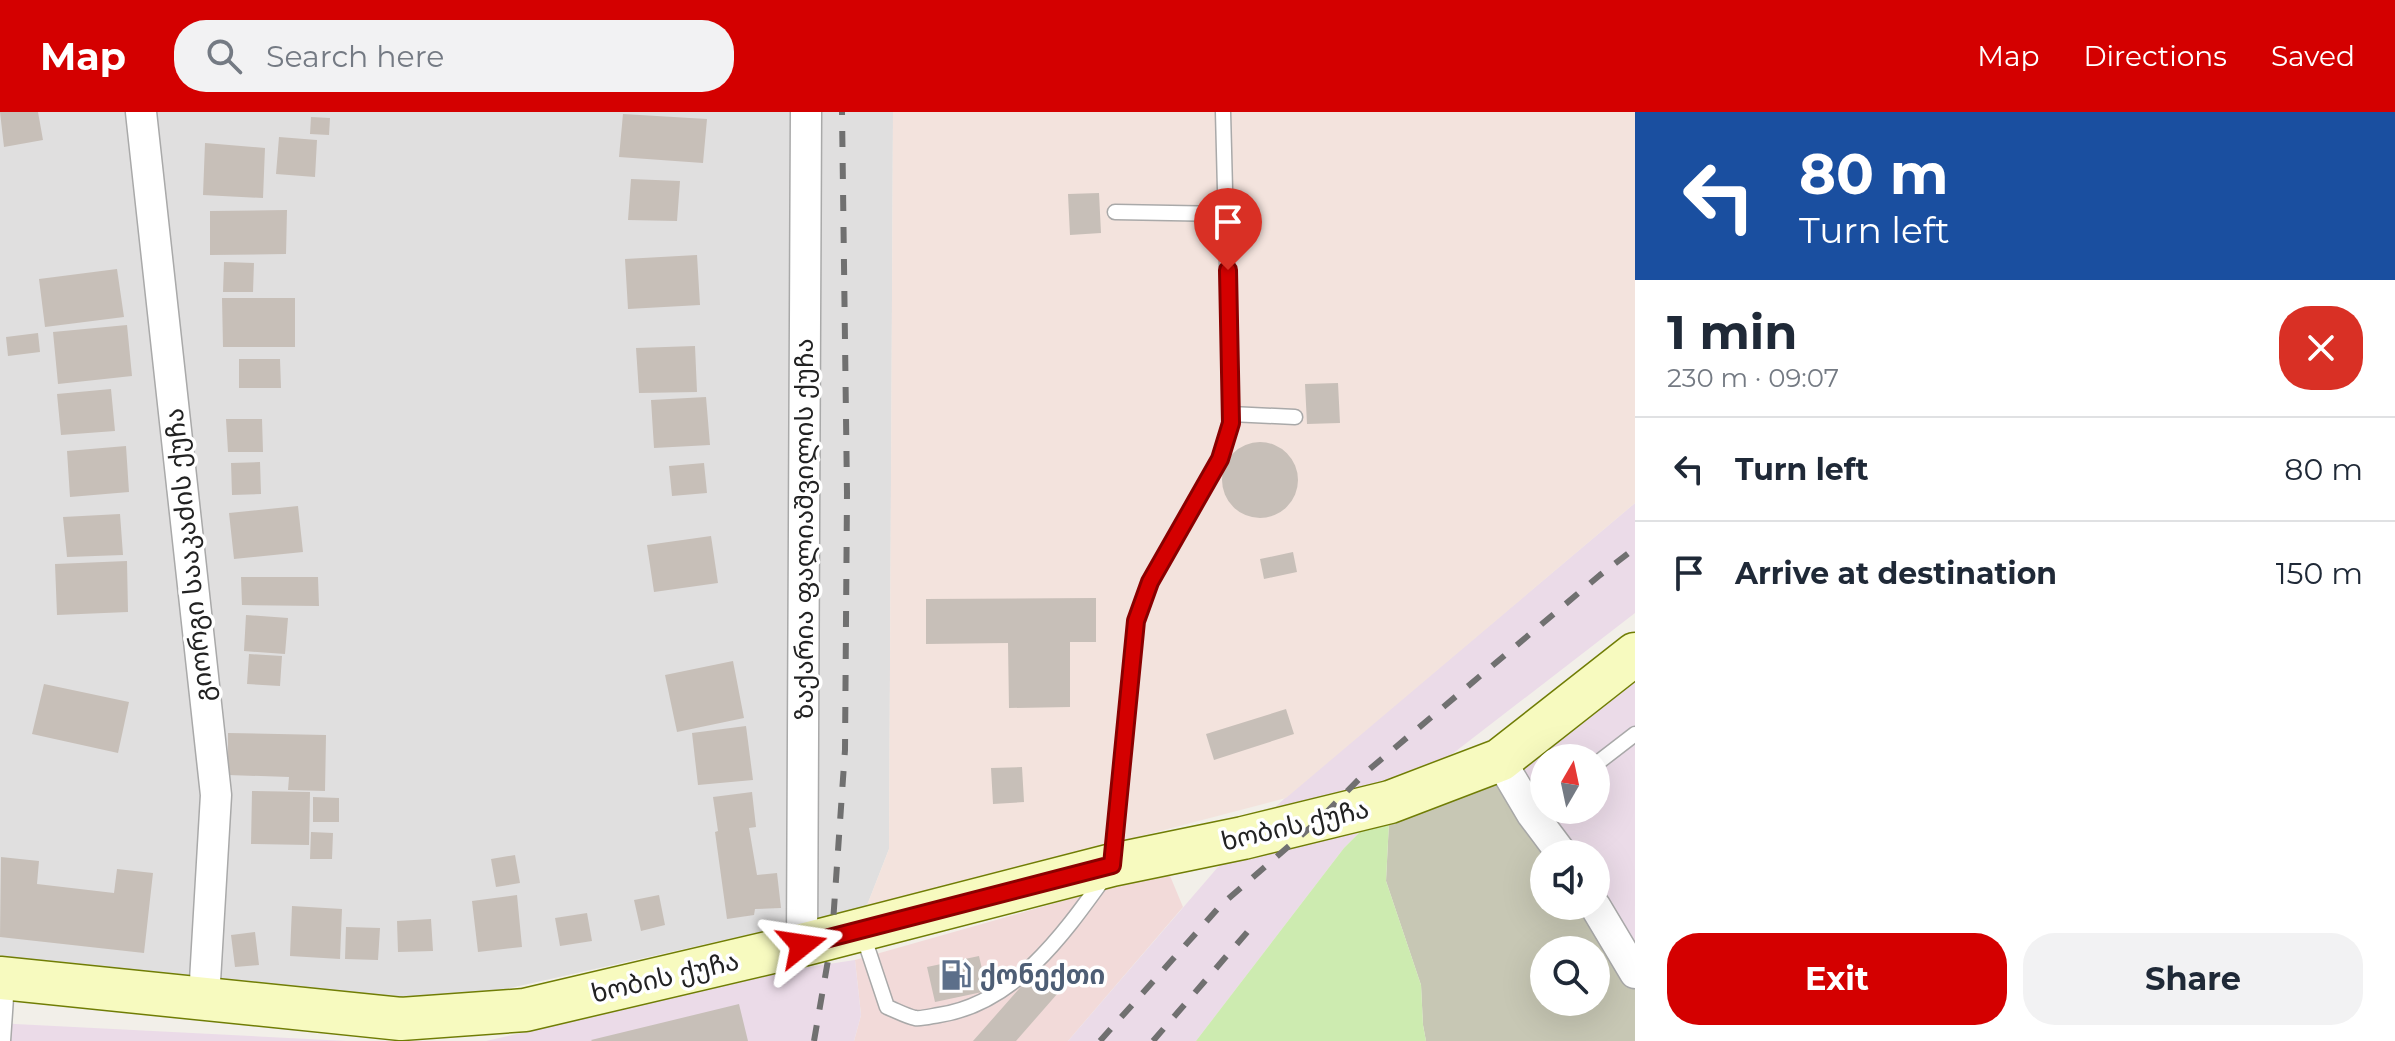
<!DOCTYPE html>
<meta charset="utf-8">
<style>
body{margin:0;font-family:Montserrat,"Noto Sans Georgian",sans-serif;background:#f2f2f3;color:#1f2937;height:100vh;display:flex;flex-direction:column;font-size:30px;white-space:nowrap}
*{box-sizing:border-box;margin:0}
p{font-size:26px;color:#747a83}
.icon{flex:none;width:44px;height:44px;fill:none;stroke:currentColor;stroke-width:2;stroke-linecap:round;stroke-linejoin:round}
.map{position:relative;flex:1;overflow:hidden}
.sheet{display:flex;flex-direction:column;background:#fff;width:760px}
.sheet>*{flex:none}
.guide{background:#1a4fa0;color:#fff;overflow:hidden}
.needle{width:52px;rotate:9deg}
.buttons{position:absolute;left:1530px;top:632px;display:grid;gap:16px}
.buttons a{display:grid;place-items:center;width:80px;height:80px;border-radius:50%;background:#fff;box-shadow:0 8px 32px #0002;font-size:40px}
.pin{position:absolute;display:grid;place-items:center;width:68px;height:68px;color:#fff;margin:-82px -34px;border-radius:50% 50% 50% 0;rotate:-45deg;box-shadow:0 0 8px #0007}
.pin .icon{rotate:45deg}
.me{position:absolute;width:88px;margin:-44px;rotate:75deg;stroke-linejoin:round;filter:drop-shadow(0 0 6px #0008)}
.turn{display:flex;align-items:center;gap:28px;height:168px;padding:0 32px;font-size:36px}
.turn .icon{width:104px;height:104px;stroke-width:2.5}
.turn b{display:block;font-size:56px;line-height:68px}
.round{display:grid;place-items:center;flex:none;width:84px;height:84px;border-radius:32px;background:#f2f2f3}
.head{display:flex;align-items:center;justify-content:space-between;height:136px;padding:0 32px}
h1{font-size:48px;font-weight:700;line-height:60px}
.primary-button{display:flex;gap:16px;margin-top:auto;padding:16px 32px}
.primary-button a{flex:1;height:92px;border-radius:32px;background:#d40000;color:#fff;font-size:32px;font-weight:700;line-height:92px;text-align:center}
.primary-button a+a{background:#f2f2f3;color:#1f2937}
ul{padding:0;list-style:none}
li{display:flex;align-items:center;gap:24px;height:104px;padding:0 32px;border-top:2px solid #e0e1e3}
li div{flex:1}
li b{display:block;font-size:30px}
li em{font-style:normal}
header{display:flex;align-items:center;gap:48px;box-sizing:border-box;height:112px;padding:0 40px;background:#d40000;color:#fff}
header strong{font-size:38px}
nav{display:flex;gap:44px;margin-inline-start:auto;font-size:28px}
.search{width:560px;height:72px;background:#f2f2f3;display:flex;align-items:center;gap:20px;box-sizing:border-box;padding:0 28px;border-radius:32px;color:#747a83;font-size:30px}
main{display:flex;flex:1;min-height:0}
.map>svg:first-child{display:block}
.residential{fill:#e0dfdf}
.commercial{fill:#f2dad9}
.industrial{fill:#ebdbe8;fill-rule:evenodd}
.military{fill:#f3e3dd}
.construction{fill:#c7c7b4;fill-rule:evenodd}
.grass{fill:#cdebb0}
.building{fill:#c7bfb8}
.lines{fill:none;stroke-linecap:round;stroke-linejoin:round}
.service-casing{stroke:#a9a9a9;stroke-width:17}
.minor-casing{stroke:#a9a9a9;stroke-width:33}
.secondary-casing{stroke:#707d05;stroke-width:45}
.service{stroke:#fff;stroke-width:14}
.minor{stroke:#fff;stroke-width:30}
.secondary{stroke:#f7fabf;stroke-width:42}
.rail{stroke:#707070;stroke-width:6;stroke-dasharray:16 16;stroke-linecap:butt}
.route-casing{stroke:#8a0000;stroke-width:20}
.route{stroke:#d40000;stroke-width:14}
.labels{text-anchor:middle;stroke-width:7;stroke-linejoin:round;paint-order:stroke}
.street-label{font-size:26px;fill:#222;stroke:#fff}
.service-label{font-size:26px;font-weight:bold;fill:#4e5e75;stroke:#fff;text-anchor:start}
</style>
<header>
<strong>Map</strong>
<div class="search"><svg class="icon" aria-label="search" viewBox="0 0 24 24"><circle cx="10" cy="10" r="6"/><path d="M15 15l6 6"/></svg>Search here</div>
<nav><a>Map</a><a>Directions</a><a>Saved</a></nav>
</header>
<main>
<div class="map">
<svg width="1635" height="929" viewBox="0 0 1635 929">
<rect width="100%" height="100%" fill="#f2efe9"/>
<path class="residential" d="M 0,0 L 893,0 L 889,737 L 866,796 L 443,891 L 0,846 Z"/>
<path class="commercial" d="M 1168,759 L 1183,795 L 1068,929 L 854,929 L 861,903 L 855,848 Z"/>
<path class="industrial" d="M 1635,391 L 1635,501 L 1390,690 L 1344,736 L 1196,929 L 1068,929 L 1243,726 L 1286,685 Z
M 1635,542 L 1635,861 L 1596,794 L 1596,742 L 1562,742 L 1500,649 ZM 1544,646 L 1596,646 L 1596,698 L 1544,698 Z
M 855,848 L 861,903 L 854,929 L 486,929 L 802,856 Z
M 0,910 L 15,912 L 347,929 L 0,929 Z"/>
<path class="military" d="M 893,0 L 1635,0 L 1635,391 L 1286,686 L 866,796 L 889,737 Z"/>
<path class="construction" d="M 1500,648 L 1544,742 L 1544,794 L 1595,794 L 1635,861 L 1635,929 L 1426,929 L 1423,913 L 1421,873 L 1386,769 L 1390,690 ZM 1544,838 L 1596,838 L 1596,890 L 1544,890 Z"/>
<path class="grass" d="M 1390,690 L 1386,769 L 1421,873 L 1423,913 L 1426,929 L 1196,929 L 1344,736 Z"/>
<path class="building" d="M 0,0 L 38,0 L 43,28 L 4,35 Z
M 623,2 L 707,7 L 703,51 L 619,45 Z
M 311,5 L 330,6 L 329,23 L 310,22 Z
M 279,25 L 317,28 L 315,65 L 276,62 Z
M 205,31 L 265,36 L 263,86 L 203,83 Z
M 631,67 L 680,69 L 677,109 L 628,108 Z
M 1099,81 L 1101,121 L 1070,123 L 1068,82 Z
M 287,98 L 286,142 L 210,143 L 210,99 Z
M 697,143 L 700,193 L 628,197 L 625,147 Z
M 224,150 L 254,151 L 253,180 L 223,180 Z
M 117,157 L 124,205 L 45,215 L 39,167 Z
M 222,186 L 295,186 L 295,235 L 223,235 Z
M 127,213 L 132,264 L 58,272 L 53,220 Z
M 38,221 L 40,240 L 8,244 L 6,225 Z
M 695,234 L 697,280 L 639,281 L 636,236 Z
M 239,247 L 280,247 L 281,276 L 239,276 Z
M 1338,271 L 1340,311 L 1307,312 L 1305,272 Z
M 111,277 L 115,319 L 61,323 L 57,282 Z
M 706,285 L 710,333 L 654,336 L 651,288 Z
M 226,307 L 262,307 L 263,340 L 228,340 Z
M1222 368a38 38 0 1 1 76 0a38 38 0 1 1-76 0Z
M 126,334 L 129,380 L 70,385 L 67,339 Z
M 260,350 L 261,382 L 232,383 L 231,351 Z
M 704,351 L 707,381 L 672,384 L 669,354 Z
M 298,394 L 303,440 L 234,447 L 229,401 Z
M 120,402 L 123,443 L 67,445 L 63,405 Z
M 711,424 L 718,471 L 654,480 L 647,433 Z
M 1293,440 L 1297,460 L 1264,467 L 1260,447 Z
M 127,449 L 128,500 L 57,503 L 55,452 Z
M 241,465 L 318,465 L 319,494 L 242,493 Z
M 1096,486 L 1096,530 L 1070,530 L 1070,595 L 1009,596 L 1008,531 L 926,532 L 926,487 Z
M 246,503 L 288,506 L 285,542 L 244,539 Z
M 249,542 L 282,544 L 280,574 L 247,572 Z
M 733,549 L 744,606 L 677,620 L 665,563 Z
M 44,572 L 129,590 L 118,641 L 32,622 Z
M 1286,597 L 1294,622 L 1214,648 L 1206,622 Z
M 746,614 L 753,668 L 698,673 L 692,621 Z
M 228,621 L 326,623 L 325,679 L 288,678 L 289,665 L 228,663 Z
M 1022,655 L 1024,690 L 993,692 L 991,656 Z
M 252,679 L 310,680 L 309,733 L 251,732 Z
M 752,680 L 756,715 L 749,716 L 757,763 L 777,761 L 781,796 L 755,797 L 754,803 L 727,807 L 715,720 L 718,719 L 713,685 Z
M 313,685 L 339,686 L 339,710 L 313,710 Z
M 311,720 L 333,721 L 332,747 L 310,747 Z
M 515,743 L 520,771 L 496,775 L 491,747 Z
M 1,745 L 39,749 L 37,772 L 114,781 L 117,757 L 153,761 L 144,841 L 0,825 Z
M 517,783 L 522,835 L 478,840 L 472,789 Z
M 659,783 L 665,813 L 641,819 L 634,788 Z
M 292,794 L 342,797 L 340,847 L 290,844 Z
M 587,801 L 592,829 L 560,834 L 555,806 Z
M 431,807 L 433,839 L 398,840 L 397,809 Z
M 346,815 L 380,816 L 378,848 L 345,847 Z
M 255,820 L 259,853 L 235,855 L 231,823 Z
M 979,844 L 987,879 L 935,890 L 927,855 Z
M 1034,860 L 1058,881 L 1016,929 L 973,929 Z
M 739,892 L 748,929 L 592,929 L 591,928 Z"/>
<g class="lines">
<defs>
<path id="service" d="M 1115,100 L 1226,102
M 1231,302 L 1295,305
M 1596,652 L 1635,622
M 1113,748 L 1136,509 L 1150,470 L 1220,347 L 1231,311 L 1223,0
M 862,820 L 887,895 C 895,898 906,904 915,906 C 922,907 932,904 939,903 C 1014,892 1063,823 1104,766
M 3,929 L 7,871"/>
<path id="minor" d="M 141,0 L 216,683 L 204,886
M 1500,648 L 1532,702 L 1562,742
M 1595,794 L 1635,861
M 802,833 L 806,0"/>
<path id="secondary" d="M 0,866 L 401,907 L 525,898 L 802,833 L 1112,753 L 1243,726 L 1390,690 L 1500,648 L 1635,542"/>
</defs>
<use href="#service" class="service-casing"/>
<use href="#minor" class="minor-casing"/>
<use href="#secondary" class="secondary-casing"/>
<use href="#service" class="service"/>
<use href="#minor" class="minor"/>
<use href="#secondary" class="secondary"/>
<path class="rail" d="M 814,929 L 832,825 L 845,638 L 847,381 L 842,0
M 1100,929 L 1221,793 L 1319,708 L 1365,661 L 1600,463 L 1635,436
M 1153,929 L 1256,810"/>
</g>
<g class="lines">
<defs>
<path id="route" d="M 802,833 L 1112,753 L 1136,509 L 1150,470 L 1220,347 L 1231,311 L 1228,158"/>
</defs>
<use href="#route" class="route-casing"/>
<use href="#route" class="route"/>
</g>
<defs>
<symbol id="fuel-bare" viewBox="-9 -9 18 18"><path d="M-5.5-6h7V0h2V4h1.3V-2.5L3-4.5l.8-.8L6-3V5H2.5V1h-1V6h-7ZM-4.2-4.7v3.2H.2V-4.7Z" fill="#5c6f8a" stroke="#fff" stroke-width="2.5" paint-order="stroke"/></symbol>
</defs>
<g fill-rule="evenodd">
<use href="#fuel-bare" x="934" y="841" width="44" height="44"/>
</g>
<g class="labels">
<g class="street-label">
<text transform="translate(804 417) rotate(-90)" y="9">ზაქარია ფალიაშვილის ქუჩა</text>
<text transform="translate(189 443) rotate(-96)" y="9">გიორგი სააკაძის ქუჩა</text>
<text transform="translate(1295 713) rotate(-13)" y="9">ხობის ქუჩა</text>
<text transform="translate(665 865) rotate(-13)" y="9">ხობის ქუჩა</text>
</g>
<g class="service-label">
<text x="980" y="872">ქონექთი</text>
</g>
</g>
</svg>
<div class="buttons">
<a><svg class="needle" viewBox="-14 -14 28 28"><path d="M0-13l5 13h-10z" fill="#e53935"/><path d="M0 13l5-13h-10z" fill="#747a83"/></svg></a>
<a><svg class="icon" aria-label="sound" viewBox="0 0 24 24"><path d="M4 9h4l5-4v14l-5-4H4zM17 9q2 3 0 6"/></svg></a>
<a><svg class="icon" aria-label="search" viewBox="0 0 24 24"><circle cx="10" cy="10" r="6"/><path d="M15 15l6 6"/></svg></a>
</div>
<div class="pin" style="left:1228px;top:158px;background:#d93025"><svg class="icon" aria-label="arrive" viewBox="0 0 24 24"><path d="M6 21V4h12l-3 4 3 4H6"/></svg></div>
<svg class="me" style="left:802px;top:833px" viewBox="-20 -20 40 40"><path d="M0-17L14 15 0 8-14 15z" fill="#d40000" stroke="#fff" stroke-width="4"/></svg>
</div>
<section class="sheet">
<div class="guide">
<div class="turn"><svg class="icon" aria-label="left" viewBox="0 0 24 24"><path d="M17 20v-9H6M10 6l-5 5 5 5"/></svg><div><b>80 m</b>Turn left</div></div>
</div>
<div class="head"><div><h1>1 min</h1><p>230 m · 09:07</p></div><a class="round" style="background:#d93025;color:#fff"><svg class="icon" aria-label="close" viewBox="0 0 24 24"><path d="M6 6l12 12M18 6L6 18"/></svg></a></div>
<ul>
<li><svg class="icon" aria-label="left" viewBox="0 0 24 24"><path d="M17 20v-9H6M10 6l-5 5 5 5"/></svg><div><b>Turn left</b></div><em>80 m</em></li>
<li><svg class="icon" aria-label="arrive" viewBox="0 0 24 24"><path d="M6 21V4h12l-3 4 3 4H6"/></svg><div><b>Arrive at destination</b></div><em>150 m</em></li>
</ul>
<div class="primary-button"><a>Exit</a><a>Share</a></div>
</section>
</main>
